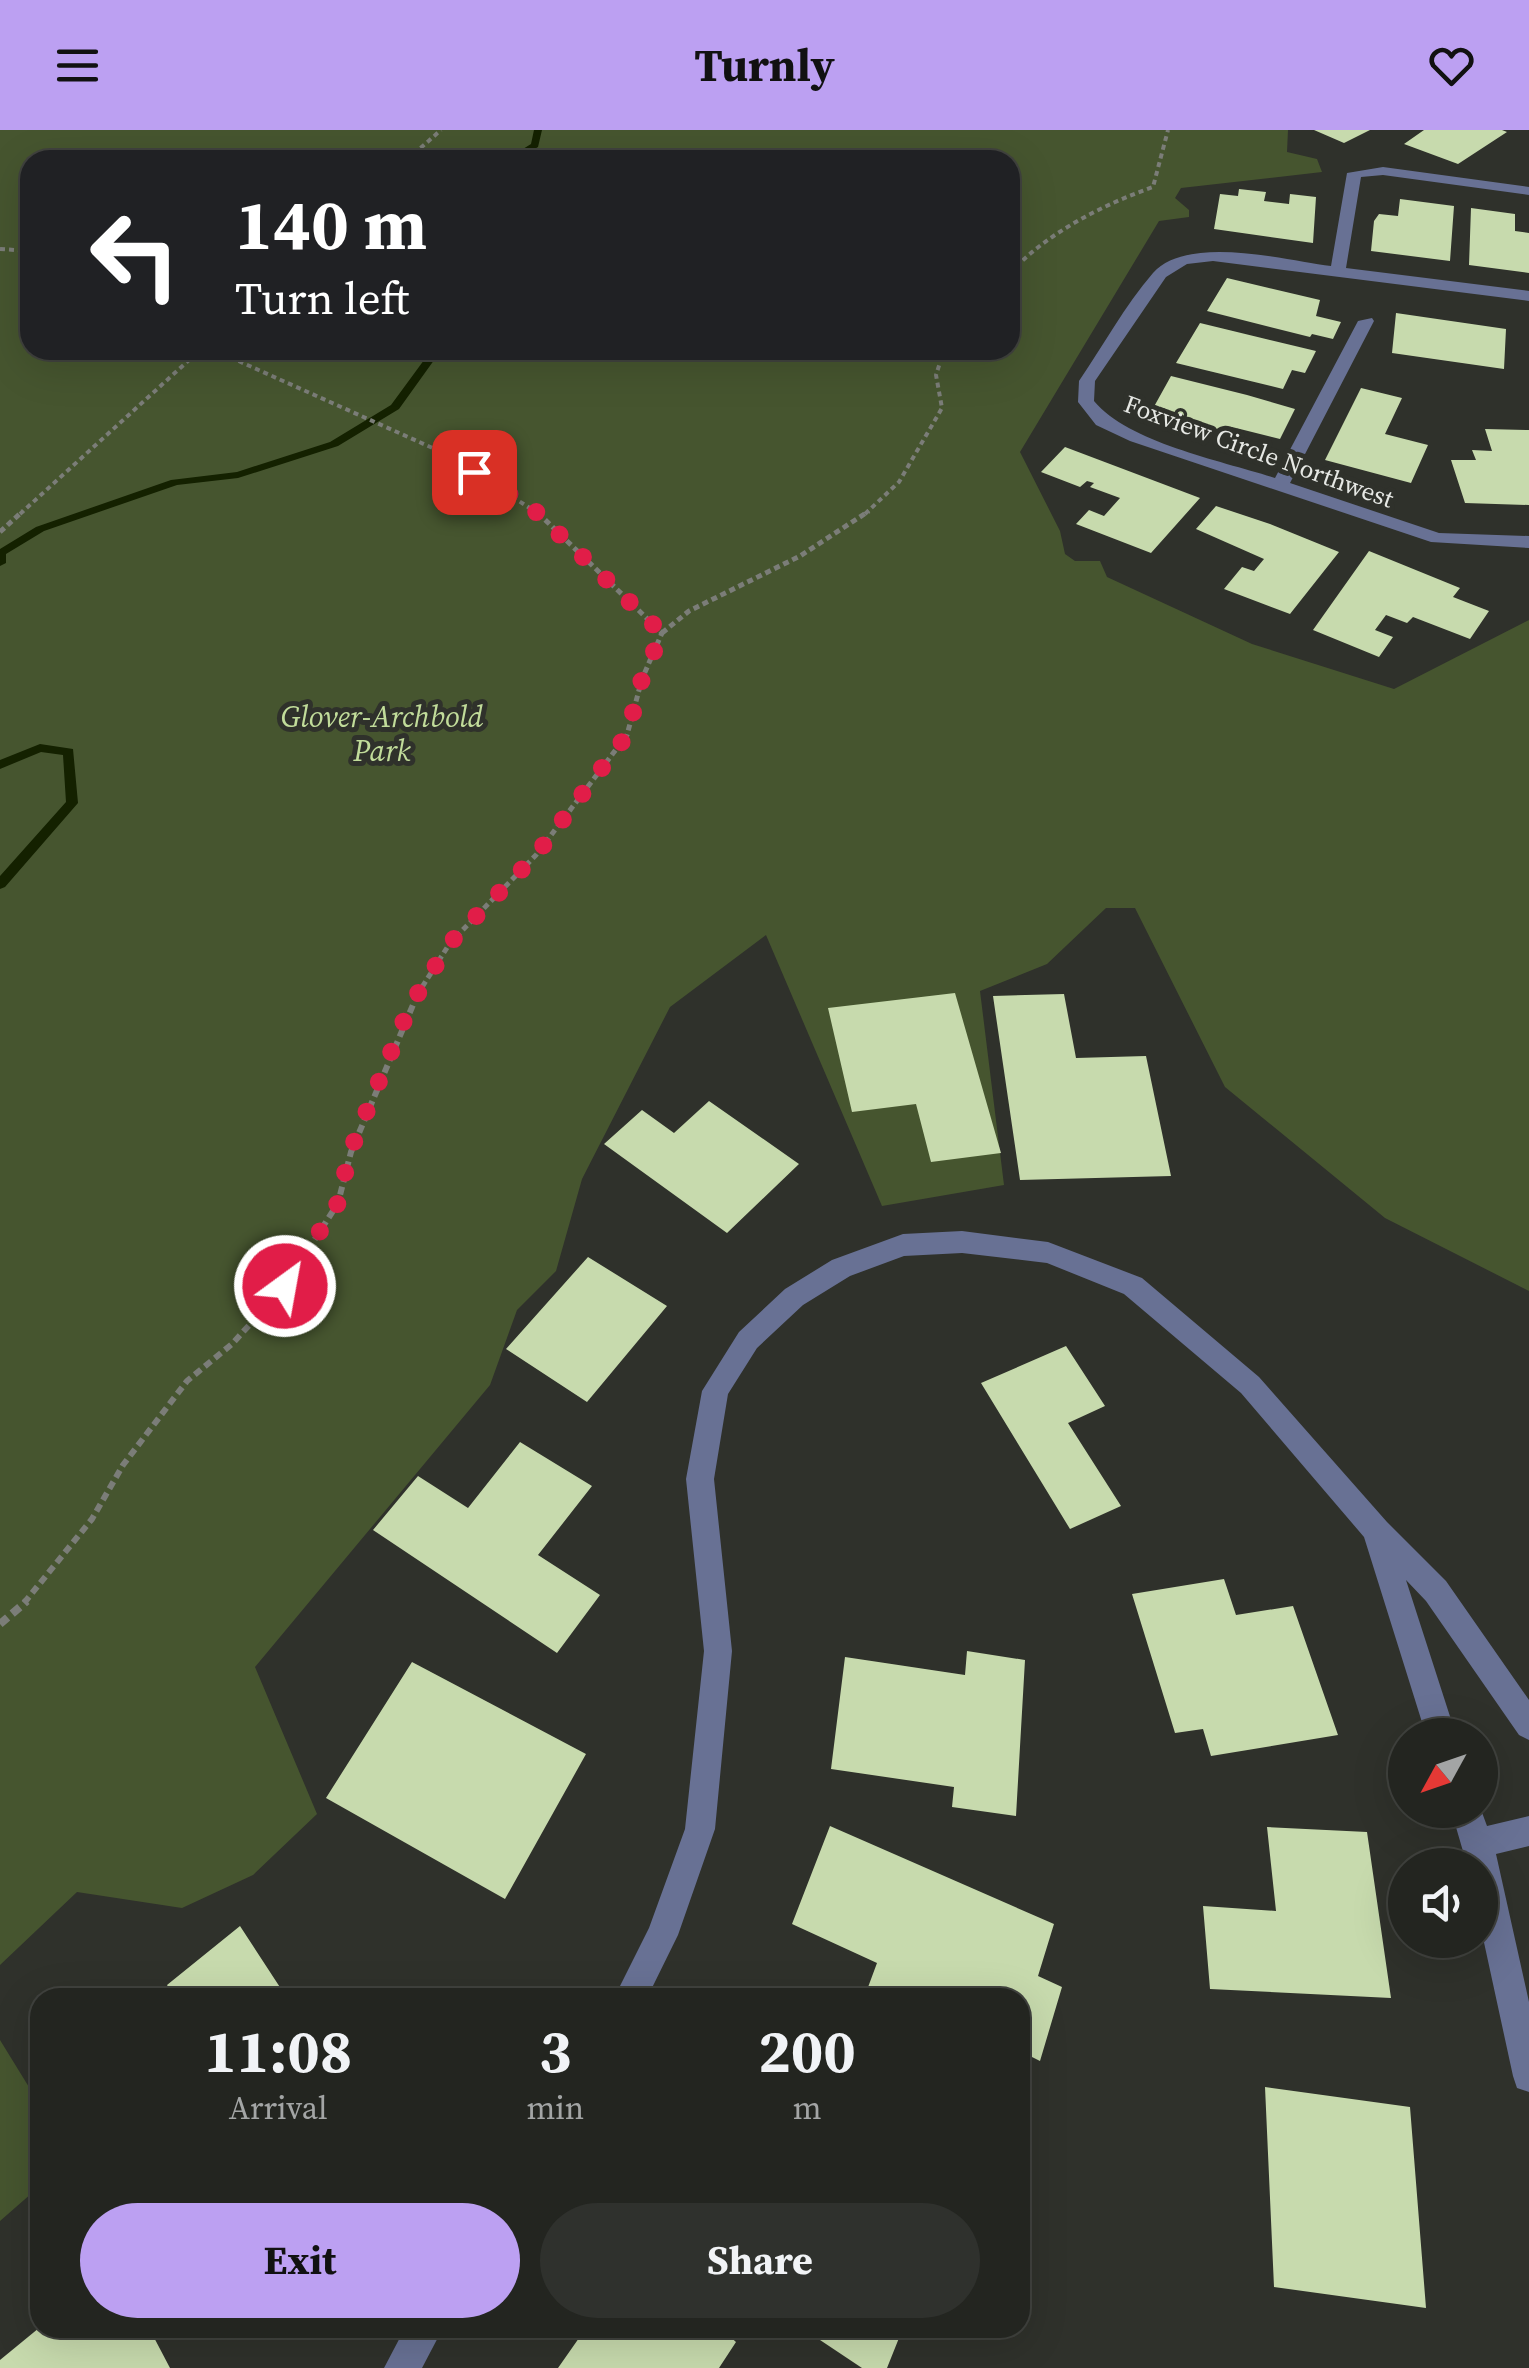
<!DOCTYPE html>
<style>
body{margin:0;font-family:"Source Serif 4",serif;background:#2f312d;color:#f1f3f6;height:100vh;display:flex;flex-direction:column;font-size:38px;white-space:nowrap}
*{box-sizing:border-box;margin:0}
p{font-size:32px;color:#a3a5a5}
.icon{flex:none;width:55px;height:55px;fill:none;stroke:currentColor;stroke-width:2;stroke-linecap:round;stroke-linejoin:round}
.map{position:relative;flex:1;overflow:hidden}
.sheet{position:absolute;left:30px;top:1858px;width:1000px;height:350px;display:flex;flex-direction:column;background:#232520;border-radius:30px;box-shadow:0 10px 40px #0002,0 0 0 2px #40423e}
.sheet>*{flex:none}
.hud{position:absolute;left:20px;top:20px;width:1000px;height:210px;border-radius:30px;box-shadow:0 10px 40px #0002,0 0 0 2px #40423e;background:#202124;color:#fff;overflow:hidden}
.needle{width:65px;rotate:230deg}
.fabs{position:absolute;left:1388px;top:1588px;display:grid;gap:20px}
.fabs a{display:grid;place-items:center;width:110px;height:110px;border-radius:50%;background:#232520;box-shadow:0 10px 40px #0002,0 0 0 2px #40423e;font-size:50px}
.pin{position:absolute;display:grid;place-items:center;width:85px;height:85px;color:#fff;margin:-42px;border-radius:20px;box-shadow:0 5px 15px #0006}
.me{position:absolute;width:110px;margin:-55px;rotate:32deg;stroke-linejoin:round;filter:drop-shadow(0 0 8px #0008)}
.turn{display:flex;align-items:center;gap:35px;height:210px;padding:0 50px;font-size:45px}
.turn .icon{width:130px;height:130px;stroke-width:2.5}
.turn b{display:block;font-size:70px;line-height:85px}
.eta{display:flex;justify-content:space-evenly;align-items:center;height:170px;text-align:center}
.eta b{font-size:60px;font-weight:700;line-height:70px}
.button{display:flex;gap:20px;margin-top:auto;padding:20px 50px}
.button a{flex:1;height:115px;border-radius:60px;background:#bca0f2;color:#111;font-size:40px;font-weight:700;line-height:115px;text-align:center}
.button a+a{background:#2f312d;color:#f1f3f6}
header{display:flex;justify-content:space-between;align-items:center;height:130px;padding:0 50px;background:#bca0f2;color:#111;font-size:45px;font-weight:700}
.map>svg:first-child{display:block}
.green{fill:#46552f;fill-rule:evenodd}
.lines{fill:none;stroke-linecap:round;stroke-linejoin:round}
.stream{fill:#142100;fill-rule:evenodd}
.building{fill:#c7daad}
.path-far3{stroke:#7b7d78;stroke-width:4;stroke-dasharray:5 4;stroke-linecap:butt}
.path-far2{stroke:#7b7d78;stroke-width:5;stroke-dasharray:6 4;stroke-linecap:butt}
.path-far1{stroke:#7b7d78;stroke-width:6;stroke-dasharray:8 5;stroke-linecap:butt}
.path{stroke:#7b7d78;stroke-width:8;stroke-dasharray:10 6;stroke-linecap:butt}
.minor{fill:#687194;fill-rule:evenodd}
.route{stroke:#e11d48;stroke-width:18;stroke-dasharray:0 32.4}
.labels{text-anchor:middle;stroke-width:10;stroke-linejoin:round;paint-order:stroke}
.far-street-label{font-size:25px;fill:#e6e8e4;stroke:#2f312b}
.park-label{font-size:30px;font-style:italic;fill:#c1dc9a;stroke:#2f312b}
</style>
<header><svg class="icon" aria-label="menu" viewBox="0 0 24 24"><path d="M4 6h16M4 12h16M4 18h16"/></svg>Turnly<svg class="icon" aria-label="heart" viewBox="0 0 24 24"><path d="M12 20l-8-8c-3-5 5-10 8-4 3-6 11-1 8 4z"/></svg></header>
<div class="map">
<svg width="1529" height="2238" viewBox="0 0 1529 2238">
<rect width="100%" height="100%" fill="#2f312b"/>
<path class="green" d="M 0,0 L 1288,0 L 1287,22 L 1317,29 L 1322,42 L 1181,58 L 1175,68 L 1189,80 L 1189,87 L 1159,91 L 1020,322 L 1060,401 L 1065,424 L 1075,431 L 1100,431 L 1107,447 L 1252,514 L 1394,559 L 1529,490 L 1529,1161 L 1385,1088 L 1225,957 L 1135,778 L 1106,778 L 1047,834 L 980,861 L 1004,1055 L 882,1076 L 766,805 L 670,877 L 582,1049 L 556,1141 L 517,1180 L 490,1255 L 255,1537 L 317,1684 L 253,1745 L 182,1778 L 77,1762 L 0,1835 ZM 30,30 L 1010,30 L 1010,220 L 30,220 Z
M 0,1910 L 40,1975 L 40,2056 L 0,2091 Z"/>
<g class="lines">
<path class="stream" d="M 534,0 L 542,0 L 538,17 L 515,30 L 505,30 L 531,14 Z
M 423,220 L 433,220 L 437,226 L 399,279 L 338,316 L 238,348 L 177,355 L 44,401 L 6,424 L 6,433 L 0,436 L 0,419 L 36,397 L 171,350 L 237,342 L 330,312 L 391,275 L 427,226 Z
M 40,614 L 73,619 L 78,673 L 5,757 L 0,759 L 0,746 L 66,672 L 63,625 L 41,622 L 0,639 L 0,630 Z"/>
</g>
<path class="building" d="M 1314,0 L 1370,0 L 1344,13 Z
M 1424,0 L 1502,0 L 1507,2 L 1458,34 L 1404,14 Z
M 1239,59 L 1266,62 L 1264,71 L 1289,74 L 1290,64 L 1316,67 L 1313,113 L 1214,99 L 1220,64 L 1238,66 Z
M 1400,69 L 1454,76 L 1450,131 L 1371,121 L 1374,91 L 1379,84 L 1398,86 Z
M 1471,78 L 1515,84 L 1515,101 L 1529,103 L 1529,143 L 1469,135 Z
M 1227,148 L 1320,170 L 1316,186 L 1341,192 L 1333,209 L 1312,204 L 1310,207 L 1207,181 Z
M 1396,183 L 1506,199 L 1504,239 L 1392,223 Z
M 1200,193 L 1316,221 L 1305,243 L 1292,240 L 1283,259 L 1176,233 Z
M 1171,246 L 1247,265 L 1295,279 L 1280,309 L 1232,297 L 1229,302 L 1151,282 Z
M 1361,258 L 1402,268 L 1385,304 L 1428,315 L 1411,353 L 1325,330 Z
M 1485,299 L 1529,300 L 1529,375 L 1465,373 L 1451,330 L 1476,330 L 1472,320 L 1492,321 Z
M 1065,317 L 1200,368 L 1151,423 L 1076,394 L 1089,380 L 1104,386 L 1120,368 L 1090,357 L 1094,353 L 1087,351 L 1080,357 L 1041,342 Z
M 1216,376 L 1270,394 L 1339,422 L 1290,484 L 1224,459 L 1242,437 L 1254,441 L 1264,429 L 1196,399 Z
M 1369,421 L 1460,458 L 1453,467 L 1489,481 L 1470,509 L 1413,487 L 1407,493 L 1386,485 L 1375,500 L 1393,507 L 1379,527 L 1313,500 Z
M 955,863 L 1001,1023 L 931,1032 L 916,974 L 852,982 L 828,878 Z
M 1064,864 L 1076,928 L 1146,926 L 1171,1046 L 1020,1050 L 993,866 Z
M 709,971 L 799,1034 L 727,1103 L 604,1014 L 642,980 L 674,1003 Z
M 588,1127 L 667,1176 L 587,1272 L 506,1219 Z
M 1066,1216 L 1105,1276 L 1068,1293 L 1121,1376 L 1070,1399 L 981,1253 Z
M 520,1312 L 592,1356 L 538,1425 L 600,1465 L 557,1523 L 373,1400 L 418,1346 L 468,1378 Z
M 1224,1449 L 1236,1485 L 1293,1476 L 1338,1605 L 1211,1626 L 1203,1599 L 1175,1603 L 1132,1464 Z
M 967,1521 L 1025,1530 L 1016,1686 L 952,1677 L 954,1657 L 831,1639 L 845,1527 L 965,1545 Z
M 412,1532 L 586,1624 L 505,1769 L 326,1668 Z
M 830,1696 L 1054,1794 L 1038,1846 L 1062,1857 L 1040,1931 L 1020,1921 L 1020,1868 L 864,1868 L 877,1833 L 792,1794 Z
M 1267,1697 L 1367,1702 L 1391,1868 L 1210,1859 L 1203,1776 L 1276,1781 Z
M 240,1796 L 287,1868 L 175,1868 L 167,1855 Z
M 1265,1957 L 1410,1977 L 1426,2178 L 1274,2157 Z
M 39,2198 L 149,2198 L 170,2238 L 0,2238 L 0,2230 Z
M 586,2198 L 720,2198 L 736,2212 L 719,2238 L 558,2238 Z
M 802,2198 L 903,2198 L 887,2238 L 862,2238 Z"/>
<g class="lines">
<path class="path-far3" d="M 407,30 L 441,0
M 0,119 L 30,121
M 1010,143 C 1047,103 1102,75 1153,57 L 1168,0
M 214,220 L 446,324 L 539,384
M 20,384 L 200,220
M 865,384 L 899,352 L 942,278 L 936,245 L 944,220"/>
<path class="path-far2" d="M 0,402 L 23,381
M 662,503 L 689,481 L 800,426 L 869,381
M 417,865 L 450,813 L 536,725 L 627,605 L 642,549 L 662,503 L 536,381"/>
<path class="path-far1" d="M 24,1473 L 92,1389 L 123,1335 L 187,1251 L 232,1214 L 285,1156 L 338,1073 L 351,1022 L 418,863"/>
<path class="path" d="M 0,1494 L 27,1471"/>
<path class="minor" d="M 1383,37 L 1529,57 L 1529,65 L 1383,45 L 1361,47 L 1346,138 L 1529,161 L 1529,171 L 1213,131 L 1187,134 L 1166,147 L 1095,251 L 1094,271 C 1129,313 1223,331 1275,348 L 1358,191 L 1372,188 L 1374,191 L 1290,353 L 1439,403 L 1529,406 L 1529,418 L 1431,412 L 1130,311 L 1096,295 L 1078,272 L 1079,251 C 1103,216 1125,175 1153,143 C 1188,104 1285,130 1331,136 L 1347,43 Z
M 962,1101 L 1048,1112 L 1142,1148 L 1259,1247 L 1387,1392 L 1446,1451 L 1529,1570 L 1529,1610 L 1519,1605 L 1426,1471 L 1406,1450 L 1456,1605 L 1426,1605 L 1364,1407 L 1241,1263 L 1124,1164 L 1047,1133 L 962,1123 L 904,1126 L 850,1146 L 803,1175 L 757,1218 L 728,1264 L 714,1349 L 732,1521 L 715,1699 L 678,1805 L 647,1868 L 614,1868 L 649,1798 L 685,1699 L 704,1521 L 686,1349 L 702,1261 L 739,1202 L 785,1159 L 832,1130 L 903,1104 Z
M 1480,1677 L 1487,1696 L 1529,1686 L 1529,1716 L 1496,1724 L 1529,1872 L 1529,1962 L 1517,1958 L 1513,1946 L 1480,1794 L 1480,1735 L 1467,1735 L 1451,1680 Z
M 405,2198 L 443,2198 L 422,2238 L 384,2238 Z"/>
</g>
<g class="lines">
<path class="route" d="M 285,1156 L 338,1073 L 350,1022 L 410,876 L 450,813 L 536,725 L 627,605 L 642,549 L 662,503 L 532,378 L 474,342"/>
</g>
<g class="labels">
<g class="far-street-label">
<text transform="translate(1259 321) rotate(20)" y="9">Foxview Circle Northwest</text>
</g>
<g class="park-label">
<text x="382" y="597">Glover-Archbold<tspan x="382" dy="34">Park</tspan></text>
</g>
</g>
</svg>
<div class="fabs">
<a><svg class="needle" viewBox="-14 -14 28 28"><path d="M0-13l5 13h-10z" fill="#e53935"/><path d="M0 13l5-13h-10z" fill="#a3a5a5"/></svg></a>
<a><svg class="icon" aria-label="sound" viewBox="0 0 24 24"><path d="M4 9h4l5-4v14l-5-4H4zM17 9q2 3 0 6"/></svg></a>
</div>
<div class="pin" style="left:474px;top:342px;background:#d93025"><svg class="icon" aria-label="arrive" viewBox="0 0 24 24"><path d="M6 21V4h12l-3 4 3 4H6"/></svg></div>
<svg class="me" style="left:285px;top:1156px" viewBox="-20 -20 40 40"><circle r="17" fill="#e11d48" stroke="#fff" stroke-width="3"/><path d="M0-11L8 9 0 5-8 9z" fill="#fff"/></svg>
<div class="hud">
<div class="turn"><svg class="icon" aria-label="left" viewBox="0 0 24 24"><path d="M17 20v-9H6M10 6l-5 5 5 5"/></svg><div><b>140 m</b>Turn left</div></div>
</div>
<section class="sheet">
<div class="eta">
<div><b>11:08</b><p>Arrival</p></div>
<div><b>3</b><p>min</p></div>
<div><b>200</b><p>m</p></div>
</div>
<div class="button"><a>Exit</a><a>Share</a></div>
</section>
</div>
